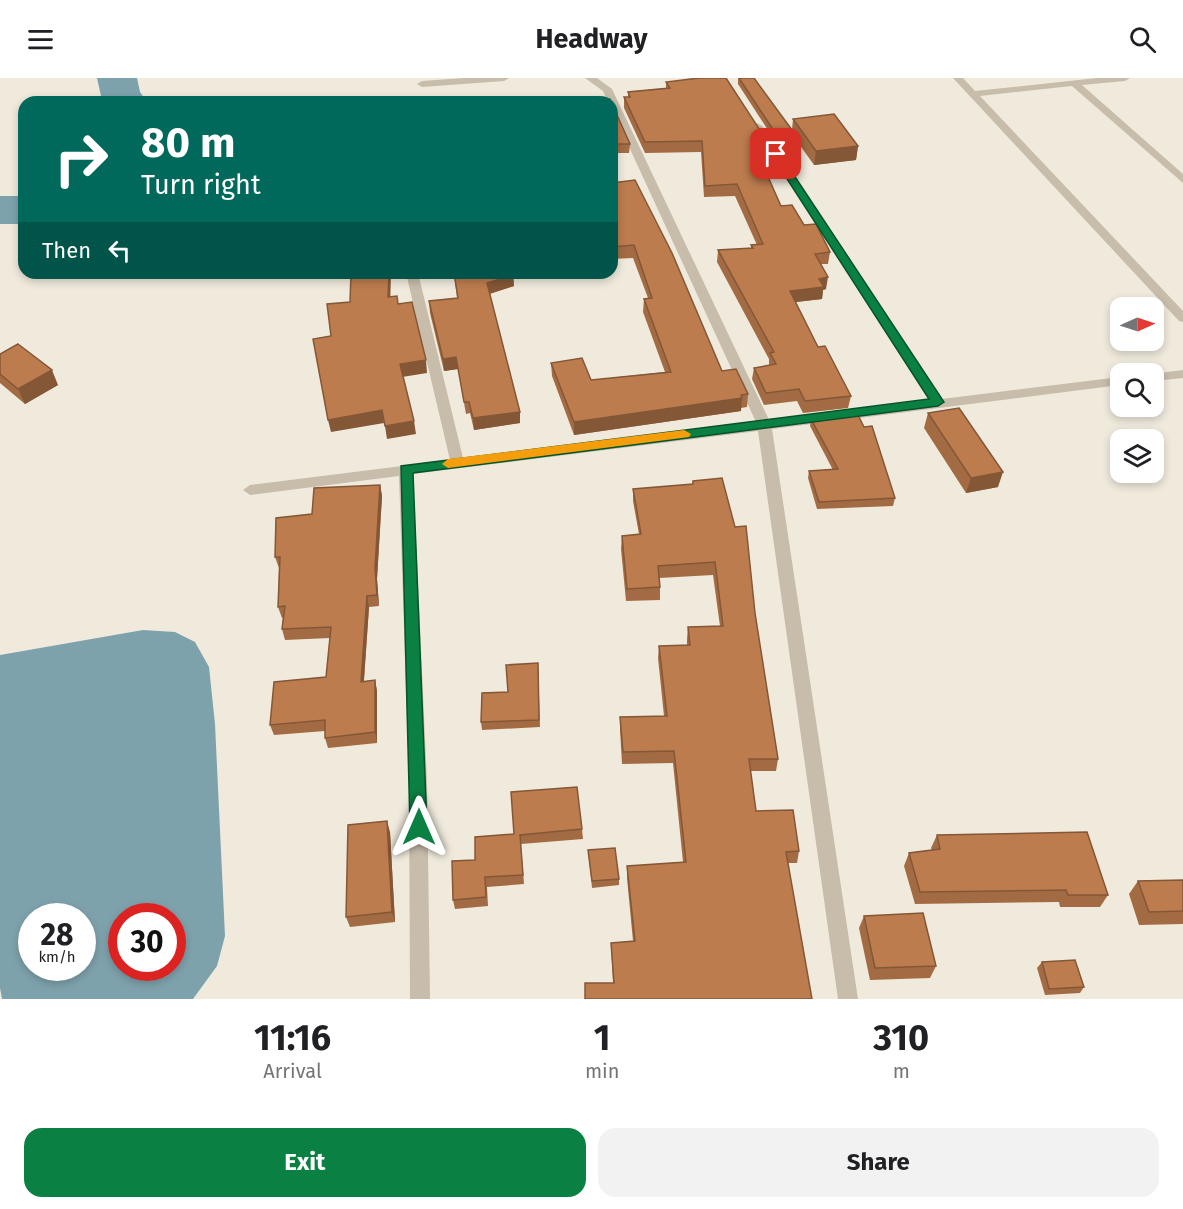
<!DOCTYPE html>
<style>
body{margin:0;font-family:"Fira Sans",sans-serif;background:#f2f2f2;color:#202124;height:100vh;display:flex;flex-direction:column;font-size:22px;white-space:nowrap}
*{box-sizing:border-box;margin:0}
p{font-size:20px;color:#757577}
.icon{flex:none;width:33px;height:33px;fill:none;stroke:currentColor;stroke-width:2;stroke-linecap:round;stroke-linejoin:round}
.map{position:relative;height:921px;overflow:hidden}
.sheet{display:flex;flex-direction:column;background:#fff;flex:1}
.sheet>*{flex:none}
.banner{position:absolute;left:18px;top:18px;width:600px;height:183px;border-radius:18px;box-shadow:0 3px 9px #0003;background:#00695c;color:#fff;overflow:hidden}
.needle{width:39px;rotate:87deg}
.fabs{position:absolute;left:1110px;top:219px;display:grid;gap:12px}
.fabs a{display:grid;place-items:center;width:54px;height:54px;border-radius:12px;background:#fff;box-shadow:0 3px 9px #0003;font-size:30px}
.speed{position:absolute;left:18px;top:825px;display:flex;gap:12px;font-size:30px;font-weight:700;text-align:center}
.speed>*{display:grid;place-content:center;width:78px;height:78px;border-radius:50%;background:#fff;box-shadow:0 3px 9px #0003;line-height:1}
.speed small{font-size:15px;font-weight:400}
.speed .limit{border:9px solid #d22;background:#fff;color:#111}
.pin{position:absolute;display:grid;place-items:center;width:51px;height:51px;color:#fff;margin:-26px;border-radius:12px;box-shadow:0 3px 9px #0006}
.me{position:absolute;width:66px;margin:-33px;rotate:0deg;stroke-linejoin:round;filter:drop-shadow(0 0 4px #0008)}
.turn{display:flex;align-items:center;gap:21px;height:126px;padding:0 24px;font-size:27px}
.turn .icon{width:78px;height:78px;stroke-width:2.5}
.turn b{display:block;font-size:42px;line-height:51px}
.then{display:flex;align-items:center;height:57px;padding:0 24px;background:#0003;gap:12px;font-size:22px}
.eta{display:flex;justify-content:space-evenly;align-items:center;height:102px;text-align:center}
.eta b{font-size:36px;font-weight:700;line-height:42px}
.cta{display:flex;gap:12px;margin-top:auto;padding:12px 24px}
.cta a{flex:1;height:69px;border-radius:18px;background:#0b8043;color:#fff;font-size:24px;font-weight:700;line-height:69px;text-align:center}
.cta a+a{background:#f2f2f2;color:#202124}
header{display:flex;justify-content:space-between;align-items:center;height:78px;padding:0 24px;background:#fff;font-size:27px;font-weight:700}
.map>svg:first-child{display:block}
.water{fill:#7ea2ac;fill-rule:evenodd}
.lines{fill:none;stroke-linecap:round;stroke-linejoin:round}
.river{fill:#7ea2ac;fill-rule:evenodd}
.minor{fill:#c8bcaa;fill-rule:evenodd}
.wall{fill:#a36b43}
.shaded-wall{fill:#845737}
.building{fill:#bd7c4e;stroke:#845737;stroke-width:1.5}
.route{fill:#0b8043;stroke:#07532c;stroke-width:1.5}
.slow{fill:#f59e0b}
</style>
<header><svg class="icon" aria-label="menu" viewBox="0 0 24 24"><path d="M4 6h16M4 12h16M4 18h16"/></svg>Headway<svg class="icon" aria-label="search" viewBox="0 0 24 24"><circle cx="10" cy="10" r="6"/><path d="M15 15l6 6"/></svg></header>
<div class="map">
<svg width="1183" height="921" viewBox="0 0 1183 921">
<rect width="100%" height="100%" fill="#f0eadd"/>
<path class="water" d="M 143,552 L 175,554 L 195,564 L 209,589 L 215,646 L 225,858 L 217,888 L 193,921 L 2,921 L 0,910 L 0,577 ZM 32,838 L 82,838 L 82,890 L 32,890 ZM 122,838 L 172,838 L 172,890 L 122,890 Z"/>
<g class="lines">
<path class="river" d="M 97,0 L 137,0 L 140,14 L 147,24 L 105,24 L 101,18 Z
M 0,118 L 24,118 L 24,146 L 0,146 Z"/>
<path class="minor" d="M 464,0 L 509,0 L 504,3 L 422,9 L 417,6 L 422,3 Z
M 585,0 L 597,0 L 612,11 L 769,342 L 929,322 L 752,48 L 757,45 L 762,48 L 942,321 L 1120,299 L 1120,307 L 772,351 L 858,921 L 838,921 L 758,353 L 413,396 L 427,703 L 430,921 L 410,921 L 409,703 L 399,398 L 250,417 L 243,412 L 250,407 L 450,382 L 406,195 L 418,195 L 463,380 L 756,344 L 612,32 L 612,24 L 608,24 L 603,13 Z
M 953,0 L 963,0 L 975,13 L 1097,0 L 1130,0 L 1125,3 L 1082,7 L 1183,96 L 1183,105 L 1072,8 L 980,18 L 1183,233 L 1183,244 L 1179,243 Z
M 1183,292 L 1183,300 L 1154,303 L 1154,296 L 1151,296 Z"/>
</g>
<path class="wall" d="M 738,0 L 792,52 L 793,41 L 858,68 L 856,82 L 814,87 L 799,66 L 799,70 L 781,72 L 738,6 Z
M 666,4 L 767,63 L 766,74 L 757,75 L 781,128 L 804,147 L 830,174 L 828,186 L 821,186 L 826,211 L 823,212 L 822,221 L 795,224 L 818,269 L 851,318 L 848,330 L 803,335 L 797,323 L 764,327 L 752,301 L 754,290 L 769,287 L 769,281 L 717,184 L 718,172 L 751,170 L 751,167 L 757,167 L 735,118 L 704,119 L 701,74 L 645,75 L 624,30 L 624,19 L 628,19 L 628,14 L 666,10 Z
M 612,26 L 630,66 L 629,75 L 612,75 Z
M 612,105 L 722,293 L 748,316 L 747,329 L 741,330 L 741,333 L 574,357 L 552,298 L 551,285 L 591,302 L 665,294 L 643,234 L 644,221 L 648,220 L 633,180 L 612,181 Z
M 454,195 L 513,195 L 514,208 L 490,216 L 520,334 L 520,345 L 474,352 L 470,335 L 466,336 L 458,291 L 444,293 L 430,235 L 429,223 L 457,220 Z
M 0,276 L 58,307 L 25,326 L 0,305 Z
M 928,335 L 998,409 L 966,415 L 924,350 Z
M 811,341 L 895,420 L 893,428 L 817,431 L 808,400 L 809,393 L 833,392 L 810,348 Z
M 693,403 L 755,535 L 778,681 L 776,693 L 750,693 L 756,733 L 799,773 L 797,785 L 788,785 L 613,905 L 611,865 L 633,863 L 627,800 L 627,788 L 683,784 L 673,685 L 622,686 L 620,651 L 620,639 L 664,638 L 658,580 L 659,568 L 687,567 L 687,561 L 688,549 L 720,548 L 713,497 L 659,500 L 660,509 L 660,522 L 626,523 L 621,471 L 622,458 L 639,456 L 633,423 L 633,411 L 692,406 Z
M 380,407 L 382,418 L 377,501 L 379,528 L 369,529 L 364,603 L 375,602 L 377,613 L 377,665 L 328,670 L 325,660 L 325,653 L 274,657 L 270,647 L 326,599 L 330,560 L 285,562 L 282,551 L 283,540 L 282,540 L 278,529 L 279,490 L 275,479 L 312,436 Z
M 538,585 L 540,649 L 482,652 L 481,644 Z
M 582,751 L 583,761 L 521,766 L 524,806 L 487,809 L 488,828 L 455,831 L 453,822 L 475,782 L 475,759 Z
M 390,754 L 395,844 L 350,849 L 346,839 Z
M 937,757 L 1108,817 L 1100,829 L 1060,829 L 1059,824 L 915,826 L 904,788 L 909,775 L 932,772 L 931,770 Z
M 588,772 L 619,801 L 619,807 L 592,810 Z
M 1183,802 L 1183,846 L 1139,847 L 1129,816 L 1138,803 Z
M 864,838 L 936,888 L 930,900 L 870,902 L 859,850 Z
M 1042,884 L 1084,909 L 1080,915 L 1045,917 L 1037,890 Z"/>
<path class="shaded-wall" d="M 767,63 L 766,74 L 751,76 L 753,65 Z
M 800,63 L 799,70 L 781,72 L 782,65 Z
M 858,68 L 856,82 L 814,87 L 816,73 Z
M 389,195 L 391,195 L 390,232 L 388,219 Z
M 513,197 L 514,208 L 488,216 L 487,205 Z
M 828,199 L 826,211 L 823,212 L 822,221 L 788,225 L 790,213 L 819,201 Z
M 456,279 L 458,291 L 444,293 L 443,281 Z
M 426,282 L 427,295 L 402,299 L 400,286 Z
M 52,292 L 58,307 L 25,326 L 18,311 Z
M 742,320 L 741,333 L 574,357 L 574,344 Z
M 382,332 L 384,345 L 331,354 L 328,342 Z
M 520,334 L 520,345 L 474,352 L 473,340 Z
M 414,343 L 416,356 L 387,361 L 385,348 Z
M 1003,394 L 998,409 L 966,415 L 971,400 Z
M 380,407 L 382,418 L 377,501 L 379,528 L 377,517 L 375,490 Z
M 367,518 L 369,529 L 363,614 L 361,604 Z
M 375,602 L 377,613 L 377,665 L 375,654 Z
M 387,743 L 390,754 L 395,844 L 392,834 Z"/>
<path class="building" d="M 699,0 L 726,0 L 767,63 L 753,65 L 781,128 L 792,127 L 804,147 L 816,146 L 830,174 L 815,176 L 828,199 L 819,201 L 824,209 L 790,213 L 818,269 L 825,268 L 851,318 L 805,323 L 799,311 L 766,315 L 754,290 L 776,286 L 770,275 L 774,274 L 718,172 L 753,170 L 751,167 L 763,166 L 737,106 L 705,108 L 702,63 L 645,64 L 624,19 L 630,19 L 628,14 L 670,10 L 666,4 Z
M 739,0 L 754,0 L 800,63 L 782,65 Z
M 610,21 L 611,24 L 569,23 Z
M 612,26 L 630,66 L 612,66 Z
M 834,36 L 858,68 L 816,73 L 793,41 Z
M 635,102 L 672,175 L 722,293 L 736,291 L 748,316 L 741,317 L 742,320 L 574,344 L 551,285 L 582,280 L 591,302 L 671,294 L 644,221 L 652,220 L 634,167 L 612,169 L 612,105 Z
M 351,195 L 389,195 L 388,219 L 397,218 L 398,226 L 412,224 L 426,282 L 400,286 L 414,343 L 385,348 L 382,332 L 328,342 L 313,261 L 331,258 L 327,226 L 350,224 Z
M 454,195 L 513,195 L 513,197 L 487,205 L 520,334 L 473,340 L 469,324 L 464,324 L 456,279 L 443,281 L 429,223 L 458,220 Z
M 18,266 L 52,292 L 18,311 L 0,296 L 0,276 Z
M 959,330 L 1003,394 L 971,400 L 928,335 Z
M 857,335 L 864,349 L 872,348 L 895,420 L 819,424 L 809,393 L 838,391 L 811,341 Z
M 722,400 L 735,449 L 746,448 L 755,535 L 778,681 L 749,681 L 756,733 L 793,732 L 799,773 L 786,774 L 812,921 L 585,921 L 585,905 L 614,905 L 611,865 L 635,863 L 627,788 L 686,784 L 674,673 L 623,674 L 620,639 L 667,638 L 659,568 L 690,567 L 688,549 L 723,548 L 715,484 L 658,488 L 660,509 L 627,511 L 622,458 L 641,456 L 633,411 L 693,406 L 693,403 Z
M 380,407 L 375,490 L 377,517 L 367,518 L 361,604 L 375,602 L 375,654 L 325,660 L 325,642 L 270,647 L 274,604 L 326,599 L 331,549 L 282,551 L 285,528 L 278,529 L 280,479 L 275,479 L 276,440 L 312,436 L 314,410 Z
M 538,585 L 539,642 L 481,644 L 482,615 L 508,614 L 506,587 Z
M 577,709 L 582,751 L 520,757 L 523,797 L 485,799 L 486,819 L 453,822 L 452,783 L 475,782 L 475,759 L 514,756 L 511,714 Z
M 387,743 L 392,834 L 346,839 L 348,747 Z
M 1087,754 L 1108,817 L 1068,817 L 1066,812 L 920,814 L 909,775 L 940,771 L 937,757 Z
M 615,770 L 619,801 L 592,803 L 588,772 Z
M 1183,802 L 1183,833 L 1149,834 L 1138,803 Z
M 923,835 L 936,888 L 875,890 L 864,838 Z
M 1075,882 L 1084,909 L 1049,911 L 1042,884 Z"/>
<path class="route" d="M 776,73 L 780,76 L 944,324 L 938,328 L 413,395 L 427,749 L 425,755 L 419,757 L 413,755 L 410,749 L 401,388 L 929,321 L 771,76 Z"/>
<path class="slow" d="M 684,352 L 691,356 L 689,359 L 448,390 L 442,386 L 448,381 Z"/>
</svg>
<div class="fabs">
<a><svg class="needle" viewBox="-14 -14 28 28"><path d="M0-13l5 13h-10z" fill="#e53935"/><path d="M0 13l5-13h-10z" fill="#757577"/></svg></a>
<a><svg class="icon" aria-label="search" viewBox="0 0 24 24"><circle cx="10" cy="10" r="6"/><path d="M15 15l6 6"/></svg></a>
<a><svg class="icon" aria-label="layers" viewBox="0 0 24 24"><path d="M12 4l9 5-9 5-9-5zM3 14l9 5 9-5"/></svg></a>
</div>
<div class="speed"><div>28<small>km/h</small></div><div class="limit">30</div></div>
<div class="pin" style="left:776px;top:76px;background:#d93025"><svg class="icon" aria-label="arrive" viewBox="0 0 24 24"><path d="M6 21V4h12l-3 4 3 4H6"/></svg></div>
<svg class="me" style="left:419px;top:749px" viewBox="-20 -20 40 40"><path d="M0-17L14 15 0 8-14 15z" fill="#0b8043" stroke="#fff" stroke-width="4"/></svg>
<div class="banner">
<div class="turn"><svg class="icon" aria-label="right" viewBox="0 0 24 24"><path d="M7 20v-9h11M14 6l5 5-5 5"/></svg><div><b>80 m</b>Turn right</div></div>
<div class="then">Then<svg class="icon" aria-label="left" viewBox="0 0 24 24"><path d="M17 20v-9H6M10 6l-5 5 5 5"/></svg></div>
</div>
</div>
<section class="sheet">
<div class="eta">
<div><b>11:16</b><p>Arrival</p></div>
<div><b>1</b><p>min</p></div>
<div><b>310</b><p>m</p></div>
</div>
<div class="cta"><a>Exit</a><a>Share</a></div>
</section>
